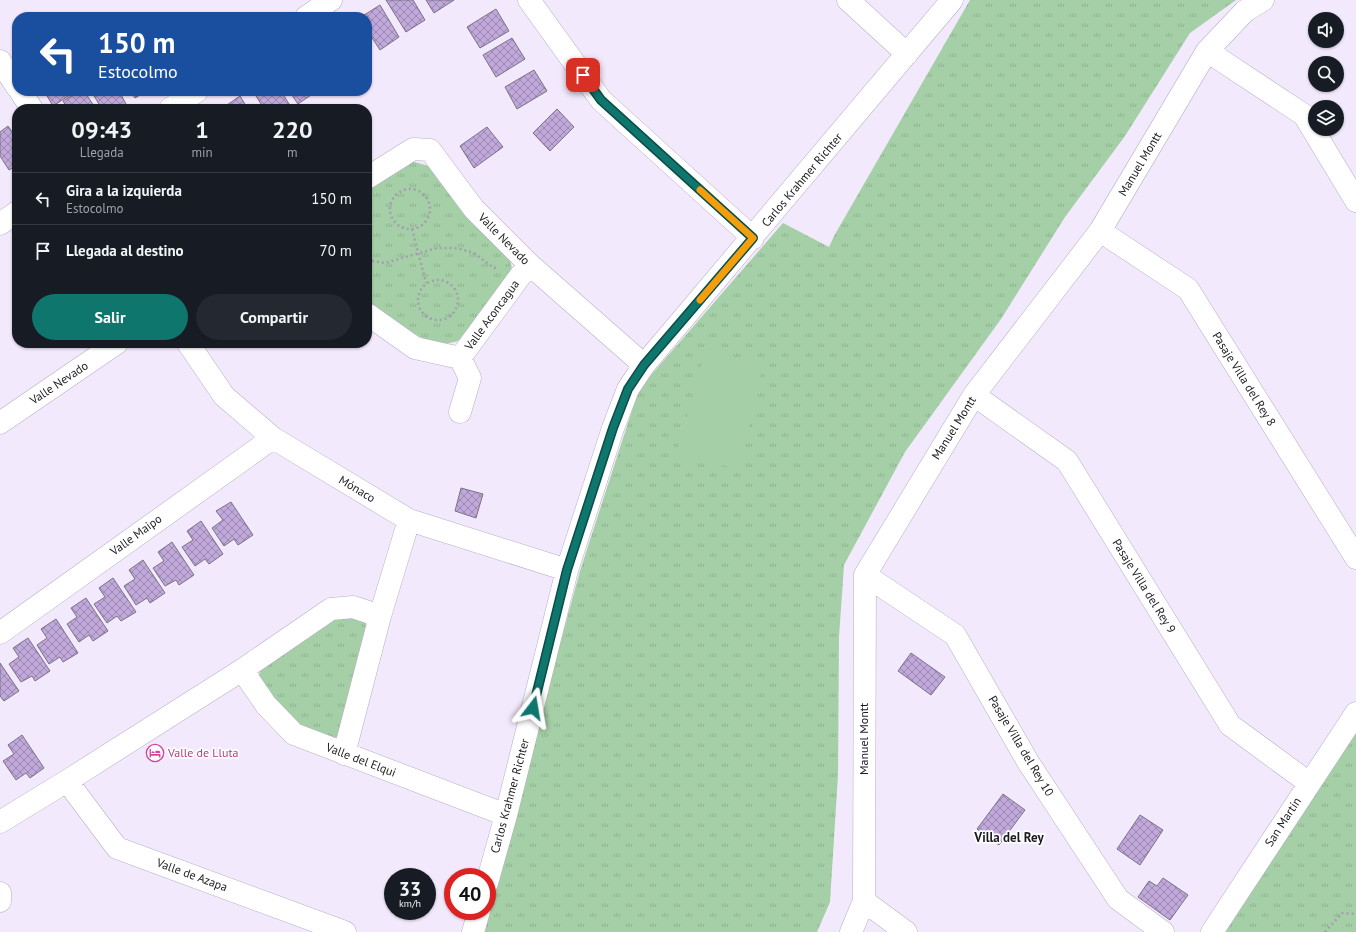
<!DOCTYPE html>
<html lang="es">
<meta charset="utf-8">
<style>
body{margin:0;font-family:"PT Sans",sans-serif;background:#242831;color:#f1f3f6;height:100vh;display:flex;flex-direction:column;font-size:15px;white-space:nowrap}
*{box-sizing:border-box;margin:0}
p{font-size:13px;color:#9ea1a6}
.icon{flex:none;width:22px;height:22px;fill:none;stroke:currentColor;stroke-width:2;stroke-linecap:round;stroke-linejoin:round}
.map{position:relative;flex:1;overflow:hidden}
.sheet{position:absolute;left:12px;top:104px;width:360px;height:244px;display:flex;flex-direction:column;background:#171b24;border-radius:16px;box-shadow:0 1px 3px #0004}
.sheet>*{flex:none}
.hud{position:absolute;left:12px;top:12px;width:360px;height:84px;border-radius:16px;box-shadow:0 1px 3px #0004;background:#1a4fa0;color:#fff;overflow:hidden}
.tools{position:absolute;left:1308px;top:12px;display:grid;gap:8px}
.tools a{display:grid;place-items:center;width:36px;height:36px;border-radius:50%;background:#171b24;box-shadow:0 1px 3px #0004;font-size:20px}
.speed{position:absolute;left:384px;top:868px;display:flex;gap:8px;font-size:20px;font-weight:700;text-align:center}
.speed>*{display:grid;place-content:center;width:52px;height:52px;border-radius:50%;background:#171b24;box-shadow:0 1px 3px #0004;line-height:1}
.speed small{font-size:10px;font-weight:400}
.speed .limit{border:6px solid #d22;background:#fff;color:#111}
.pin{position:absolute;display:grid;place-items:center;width:34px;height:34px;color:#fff;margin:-17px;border-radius:8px;box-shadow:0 2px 6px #0006}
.me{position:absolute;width:44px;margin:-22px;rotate:14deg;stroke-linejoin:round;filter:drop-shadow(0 0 3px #0008)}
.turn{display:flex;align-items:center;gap:14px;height:84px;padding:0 20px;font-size:18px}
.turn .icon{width:52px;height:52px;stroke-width:2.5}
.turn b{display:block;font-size:28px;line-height:34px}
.eta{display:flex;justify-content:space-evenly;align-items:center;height:68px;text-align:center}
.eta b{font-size:24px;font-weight:700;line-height:28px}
.action{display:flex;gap:8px;margin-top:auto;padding:8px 20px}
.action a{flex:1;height:46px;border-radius:24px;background:#0f766e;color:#fff;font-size:16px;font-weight:700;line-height:46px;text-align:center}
.action a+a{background:#242831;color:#f1f3f6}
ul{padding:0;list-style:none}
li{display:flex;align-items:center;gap:12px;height:52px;padding:0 20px;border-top:1px solid #363941}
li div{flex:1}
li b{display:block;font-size:15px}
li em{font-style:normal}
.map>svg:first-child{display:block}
.park{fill:url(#park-tufts)}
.pitch{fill:#a5cfa7}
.building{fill:url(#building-cross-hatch);stroke:#7a7283}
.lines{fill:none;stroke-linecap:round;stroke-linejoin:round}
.minor-casing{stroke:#b8afc2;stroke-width:23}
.path{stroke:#a49ead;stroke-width:2.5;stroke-dasharray:2 3;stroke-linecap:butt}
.minor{stroke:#fff;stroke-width:22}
.route-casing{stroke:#0a4d48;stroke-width:10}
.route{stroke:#0f766e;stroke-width:7}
.slow{stroke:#f59e0b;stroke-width:7}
.labels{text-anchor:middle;stroke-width:3.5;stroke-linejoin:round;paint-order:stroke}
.street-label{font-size:12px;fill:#1d1a20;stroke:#fff}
.hotel-label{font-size:12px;fill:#b23c85;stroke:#fff;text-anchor:start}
.neighbourhood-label{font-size:13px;font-weight:bold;fill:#1d1a20;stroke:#fff}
</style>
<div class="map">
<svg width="1356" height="932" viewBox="0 0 1356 932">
<defs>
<pattern id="park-tufts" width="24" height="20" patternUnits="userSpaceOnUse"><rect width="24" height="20" fill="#a5cfa7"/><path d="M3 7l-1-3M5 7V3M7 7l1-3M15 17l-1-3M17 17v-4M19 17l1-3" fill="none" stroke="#8eb18f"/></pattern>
<pattern id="building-cross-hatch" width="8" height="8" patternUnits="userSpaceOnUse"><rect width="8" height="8" fill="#c0a8da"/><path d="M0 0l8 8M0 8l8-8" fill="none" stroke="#9b88b0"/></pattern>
</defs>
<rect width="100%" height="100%" fill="#f2e9fd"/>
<path class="park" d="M 970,0 L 1236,0 L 1190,33 L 1125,136 L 1065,217 L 1001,319 L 905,452 L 844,565 L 839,637 L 838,775 L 830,902 L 817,932 L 481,932 L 580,571 L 639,389 L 783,223 L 829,247 L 834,236 Z
M 407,160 L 429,166 L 472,223 L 510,258 L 513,276 L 458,341 L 442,345 L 428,342 L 367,304 L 367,187 Z
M 336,614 L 362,617 L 369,632 L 342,733 L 331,741 L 294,727 L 259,683 L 260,665 Z
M 1356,731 L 1356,932 L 1221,932 Z"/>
<path class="pitch" d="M 706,349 L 763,365 L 739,469 L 676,455 Z"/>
<path class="building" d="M 386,0 L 413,0 L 425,20 L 406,32 Z
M 426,0 L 454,0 L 434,13 Z
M 380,5 L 399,37 L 380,50 L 367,30 L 367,17 L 361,17 Z
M 496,9 L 509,31 L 480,48 L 467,27 Z
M 512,38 L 525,59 L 496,77 L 483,55 Z
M 534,70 L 547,91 L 517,109 L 505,87 Z
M 44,91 L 76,91 L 53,106 Z
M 79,91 L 84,91 L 96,109 L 68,109 L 63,101 Z
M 91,91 L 119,91 L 126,104 L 118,109 L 102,109 Z
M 130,91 L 147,91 L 135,98 Z
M 253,91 L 281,91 L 291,107 L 287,109 L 264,109 Z
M 289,91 L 317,91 L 298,104 Z
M 240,96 L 248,109 L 221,109 Z
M 557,109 L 574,127 L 550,151 L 533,133 Z
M 8,126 L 17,139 L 17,165 L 9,170 L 0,156 L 0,132 Z
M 487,127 L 503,147 L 474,168 L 460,146 Z
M 461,488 L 483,494 L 476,518 L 455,511 Z
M 231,502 L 253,535 L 238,545 L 234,539 L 224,546 L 212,528 L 223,520 L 216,511 Z
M 201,521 L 223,554 L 209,564 L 205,559 L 195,566 L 182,547 L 193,540 L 187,531 Z
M 172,542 L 194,575 L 179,585 L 176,580 L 165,586 L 153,568 L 164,561 L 158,552 Z
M 143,560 L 165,593 L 150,603 L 147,598 L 136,605 L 124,586 L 135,579 L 129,570 Z
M 113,578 L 136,612 L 121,621 L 117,616 L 107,623 L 94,604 L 105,597 L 99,588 Z
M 86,598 L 108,631 L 93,641 L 89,635 L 79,642 L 67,624 L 77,617 L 71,608 Z
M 56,619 L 78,653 L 63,662 L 60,657 L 49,664 L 37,645 L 47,638 L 41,629 Z
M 28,638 L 50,671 L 35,681 L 32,676 L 21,682 L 9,664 L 19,657 L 13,648 Z
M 911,653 L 945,677 L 931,695 L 898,671 Z
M 0,663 L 19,691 L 4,701 L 0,696 Z
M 22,735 L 44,768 L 30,778 L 26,773 L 16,780 L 3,761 L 14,754 L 8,745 Z
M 1003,794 L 1025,810 L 999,845 L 977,829 Z
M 1140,815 L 1163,830 L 1140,865 L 1117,849 Z
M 1163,878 L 1188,895 L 1170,920 L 1138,897 L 1149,881 L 1157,886 Z"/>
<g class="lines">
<defs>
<path id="minor" d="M 529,0 L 601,100 L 753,238
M 848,0 L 907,54
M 306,17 L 331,0
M 1207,51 L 1304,115 L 1356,201
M 0,61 L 17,87
M 20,91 L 32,109
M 170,109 L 197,91
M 367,178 L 413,149 L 430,150 L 474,209 L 529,264 L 644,365
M 0,224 L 17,212
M 1100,231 L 1188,289 L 1356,558
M 367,314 L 415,348 L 460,358 L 529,264
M 188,343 L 224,396 L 273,438 L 409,520 L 567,570
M 460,358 L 470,378 L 460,412
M 974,395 L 1067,461 L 1230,725 L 1309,783
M 0,423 L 117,343
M 865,575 L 955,635 L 1028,762 L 1118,899 L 1163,932
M 0,633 L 273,438
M 242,670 L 266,705 L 294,734 L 506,815
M 344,754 L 380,616 L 409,520
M 67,781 L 117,848 L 345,932
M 0,822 L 67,781 L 242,670 L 331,609 L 353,607 L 380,616
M 487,883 L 506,815 L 567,570 L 613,428 L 628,389 L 644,365 L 952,0
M 0,893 L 0,901
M 864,901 L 906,932
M 473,932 L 479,911
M 851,932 L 864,901 L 865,575 L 974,395 L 1100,231 L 1207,51 L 1245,11 L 1263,0
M 1212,932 L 1356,713"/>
</defs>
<use href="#minor" class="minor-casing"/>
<path class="path" d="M390 209a20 20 0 1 1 40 0a20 20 0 1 1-40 0Z
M 412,229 L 426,283
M 367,260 L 385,263 L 437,248 L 457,248 L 474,253 L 494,268 L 498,267
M418 300a20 20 0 1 1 40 0a20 20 0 1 1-40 0Z
M 1325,932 L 1342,913 L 1356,914"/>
<use href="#minor" class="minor"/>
</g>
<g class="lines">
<defs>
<path id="route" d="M 533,708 L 567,570 L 613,428 L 628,389 L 644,365 L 753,238 L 601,100 L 583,75"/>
</defs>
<use href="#route" class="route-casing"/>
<use href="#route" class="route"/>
<path class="slow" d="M 700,190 L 753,238 L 700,300"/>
</g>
<defs>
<symbol id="hotel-ring" viewBox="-11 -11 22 22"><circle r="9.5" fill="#fff" stroke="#d1479c" stroke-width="1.5"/><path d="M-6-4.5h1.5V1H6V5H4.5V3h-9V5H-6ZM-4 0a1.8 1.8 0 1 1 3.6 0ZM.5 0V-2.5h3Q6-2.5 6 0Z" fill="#d1479c"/></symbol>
</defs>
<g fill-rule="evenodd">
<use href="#hotel-ring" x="145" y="743" width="20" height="20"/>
</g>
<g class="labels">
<g class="street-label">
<text transform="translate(1140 164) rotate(-59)" y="4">Manuel Montt</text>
<text transform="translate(802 180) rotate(-50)" y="4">Carlos Krahmer Richter</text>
<text transform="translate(504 239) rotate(45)" y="4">Valle Nevado</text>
<text transform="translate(492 315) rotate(-54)" y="4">Valle Aconcagua</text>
<text transform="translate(1244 379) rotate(58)" y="4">Pasaje Villa del Rey 8</text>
<text transform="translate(59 383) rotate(-34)" y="4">Valle Nevado</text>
<text transform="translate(954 428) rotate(-58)" y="4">Manuel Montt</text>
<text transform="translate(357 489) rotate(31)" y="4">Mónaco</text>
<text transform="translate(136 535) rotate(-36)" y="4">Valle Maipo</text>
<text transform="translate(1144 586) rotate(58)" y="4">Pasaje Villa del Rey 9</text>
<text transform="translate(864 739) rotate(-90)" y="4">Manuel Montt</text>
<text transform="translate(1021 746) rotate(59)" y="4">Pasaje Villa del Rey 10</text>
<text transform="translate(361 760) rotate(21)" y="4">Valle del Elqui</text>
<text transform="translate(510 796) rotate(-75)" y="4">Carlos Krahmer Richter</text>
<text transform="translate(1283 822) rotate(-57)" y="4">San Martín</text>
<text transform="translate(192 875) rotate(20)" y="4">Valle de Azapa</text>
</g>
<g class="hotel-label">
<text x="168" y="757">Valle de Lluta</text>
</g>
<g class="neighbourhood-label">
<text x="1009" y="842">Villa del Rey</text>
</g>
</g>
</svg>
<div class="tools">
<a><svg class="icon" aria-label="sound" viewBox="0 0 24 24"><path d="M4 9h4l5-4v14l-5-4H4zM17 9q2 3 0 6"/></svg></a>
<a><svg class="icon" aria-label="search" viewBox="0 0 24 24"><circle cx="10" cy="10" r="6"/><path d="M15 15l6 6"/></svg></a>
<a><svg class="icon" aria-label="layers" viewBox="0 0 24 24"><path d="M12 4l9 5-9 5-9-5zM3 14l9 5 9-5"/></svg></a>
</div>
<div class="speed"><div>33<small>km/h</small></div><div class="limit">40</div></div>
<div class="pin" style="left:583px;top:75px;background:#d93025"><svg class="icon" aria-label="arrive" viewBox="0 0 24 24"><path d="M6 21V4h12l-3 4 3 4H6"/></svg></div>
<svg class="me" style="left:533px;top:708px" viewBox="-20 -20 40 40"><path d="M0-17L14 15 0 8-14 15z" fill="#0f766e" stroke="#fff" stroke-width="4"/></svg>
<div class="hud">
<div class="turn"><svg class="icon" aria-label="left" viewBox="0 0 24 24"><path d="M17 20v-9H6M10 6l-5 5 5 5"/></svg><div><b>150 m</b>Estocolmo</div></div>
</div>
<section class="sheet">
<div class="eta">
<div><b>09:43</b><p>Llegada</p></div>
<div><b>1</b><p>min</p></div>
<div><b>220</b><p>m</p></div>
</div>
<ul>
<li><svg class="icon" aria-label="left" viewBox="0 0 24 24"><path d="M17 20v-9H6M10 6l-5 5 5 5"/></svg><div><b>Gira a la izquierda</b><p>Estocolmo</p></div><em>150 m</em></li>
<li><svg class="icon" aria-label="arrive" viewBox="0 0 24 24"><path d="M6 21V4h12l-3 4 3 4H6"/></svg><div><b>Llegada al destino</b></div><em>70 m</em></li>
</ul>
<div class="action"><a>Salir</a><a>Compartir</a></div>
</section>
</div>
